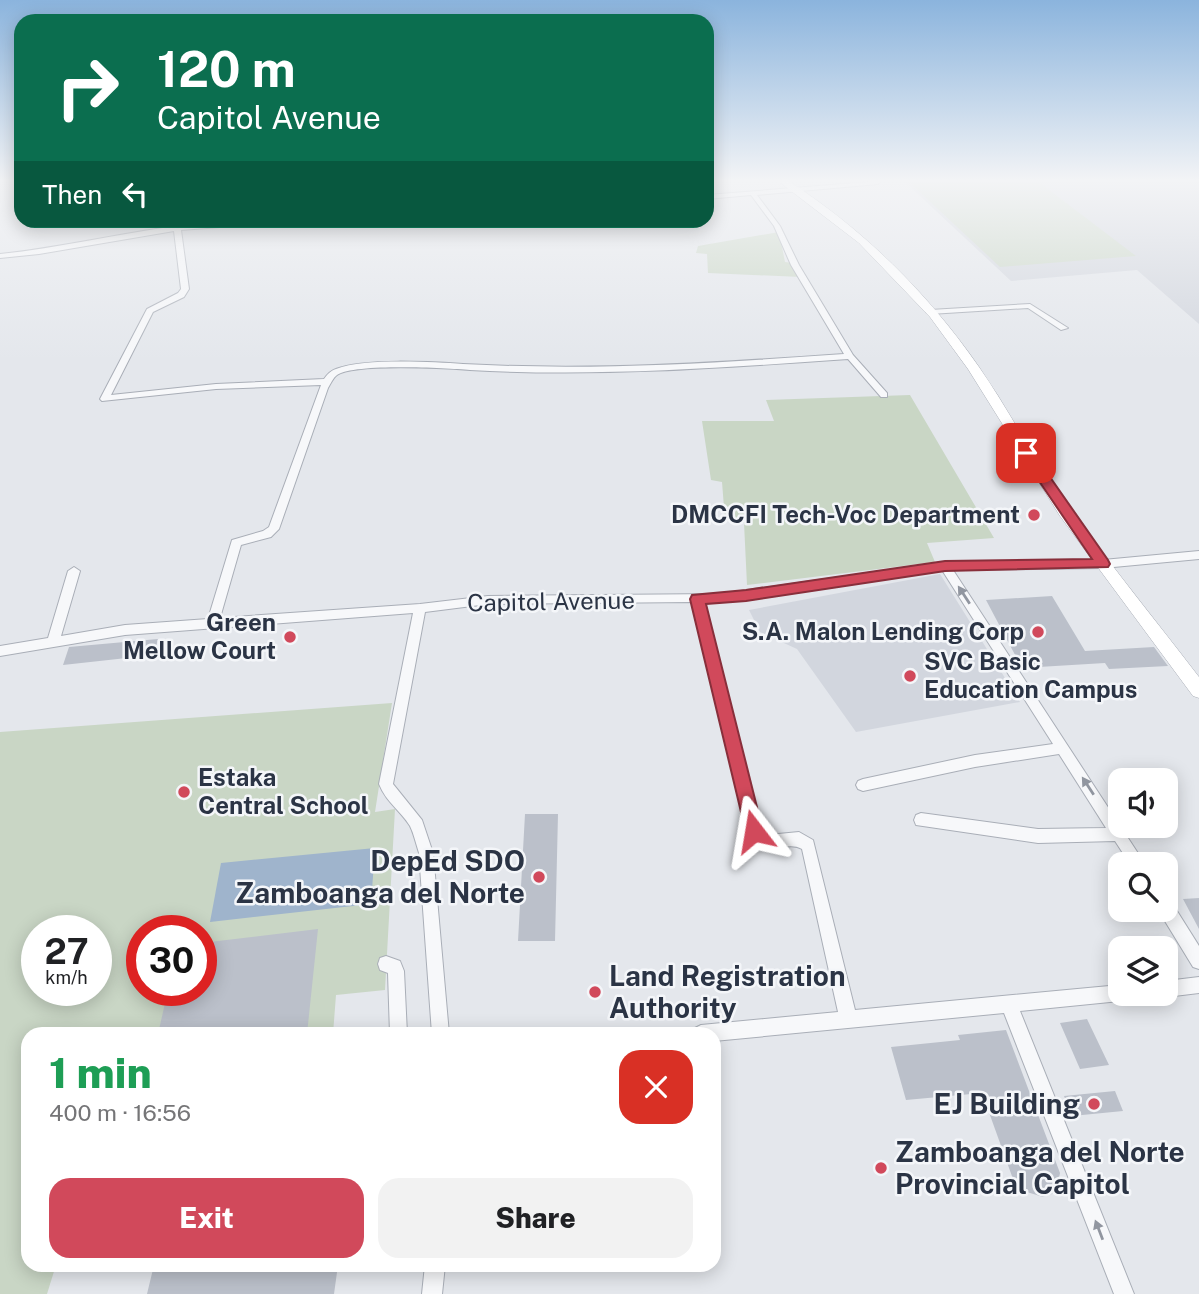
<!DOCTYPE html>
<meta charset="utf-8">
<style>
body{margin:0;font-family:"Public Sans",sans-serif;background:#f2f2f2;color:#202124;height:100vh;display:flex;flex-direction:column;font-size:26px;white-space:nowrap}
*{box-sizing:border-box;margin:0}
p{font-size:23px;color:#757577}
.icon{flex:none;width:38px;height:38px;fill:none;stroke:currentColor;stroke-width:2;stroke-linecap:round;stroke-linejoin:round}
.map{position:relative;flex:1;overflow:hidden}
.drawer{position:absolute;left:21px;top:1027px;width:700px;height:245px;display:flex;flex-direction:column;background:#fff;border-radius:21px;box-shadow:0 4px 18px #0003}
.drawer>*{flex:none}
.guide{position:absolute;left:14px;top:14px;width:700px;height:214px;border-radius:21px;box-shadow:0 4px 18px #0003;background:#0b6e4f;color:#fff;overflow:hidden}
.fabs{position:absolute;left:1108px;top:768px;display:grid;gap:14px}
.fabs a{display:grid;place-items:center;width:70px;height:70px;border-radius:14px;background:#fff;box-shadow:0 4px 18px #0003;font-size:35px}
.speed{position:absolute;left:21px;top:915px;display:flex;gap:14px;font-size:35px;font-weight:700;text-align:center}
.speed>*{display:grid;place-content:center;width:91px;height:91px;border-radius:50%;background:#fff;box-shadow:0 4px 18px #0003;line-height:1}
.speed small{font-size:18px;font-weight:400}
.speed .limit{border:10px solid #d22;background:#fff;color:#111}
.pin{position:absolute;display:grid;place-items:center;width:60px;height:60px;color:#fff;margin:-30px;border-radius:14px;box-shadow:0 4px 10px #0006}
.me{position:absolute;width:77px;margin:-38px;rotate:346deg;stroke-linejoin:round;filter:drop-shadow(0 0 5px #0008)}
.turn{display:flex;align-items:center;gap:24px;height:147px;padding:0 28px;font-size:32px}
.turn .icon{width:91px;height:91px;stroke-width:2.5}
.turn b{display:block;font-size:49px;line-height:60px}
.then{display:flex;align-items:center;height:66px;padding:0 28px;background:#0003;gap:14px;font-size:26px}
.round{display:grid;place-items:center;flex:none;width:74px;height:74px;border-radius:21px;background:#f2f2f2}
.overview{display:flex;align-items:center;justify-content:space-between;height:119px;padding:0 28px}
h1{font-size:42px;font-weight:800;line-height:52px;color:#1e9e55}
.cta{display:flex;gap:14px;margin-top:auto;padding:14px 28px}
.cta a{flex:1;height:80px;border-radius:21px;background:#d1495b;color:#fff;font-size:28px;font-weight:800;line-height:80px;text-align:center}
.cta a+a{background:#f2f2f2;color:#202124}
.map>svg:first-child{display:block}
.built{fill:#d2d6de}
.green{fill:#c9d6c5;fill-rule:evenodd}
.water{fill:#9fb4cc}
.building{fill:#bbc0ca}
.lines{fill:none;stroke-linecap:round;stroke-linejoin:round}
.street-casing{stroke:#a9aeb7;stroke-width:2}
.secondary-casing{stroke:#a9aeb7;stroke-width:1}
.street{fill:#f7f8fa;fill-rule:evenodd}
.secondary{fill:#fff;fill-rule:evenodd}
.oneway{fill:#9196a0}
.route{fill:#d1495b;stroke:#882f3b;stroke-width:2}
.poi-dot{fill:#d1495b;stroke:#f4f6f9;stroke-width:2.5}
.labels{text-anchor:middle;stroke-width:5;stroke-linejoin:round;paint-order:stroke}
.poi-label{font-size:24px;font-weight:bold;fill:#2b3445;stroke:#f4f6f9;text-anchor:end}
.street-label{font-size:24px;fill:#2b3445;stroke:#f4f6f9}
.near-poi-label{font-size:28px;font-weight:bold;fill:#2b3445;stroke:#f4f6f9;text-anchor:end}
</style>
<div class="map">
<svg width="1199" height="1294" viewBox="0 0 1199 1294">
<rect width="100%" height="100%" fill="#e4e7ec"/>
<path class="built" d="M 927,180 L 1199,180 L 1199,324 L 1137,270 L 1011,281 L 905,182 Z
M 940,574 L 1020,702 L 856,732 L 797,649 L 760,632 L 749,610 Z"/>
<path class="green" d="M 952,180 L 1036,180 L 1136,256 L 1000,267 L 910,183 Z
M 779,232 L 785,262 L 793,263 L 801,277 L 708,273 L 707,254 L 696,253 L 698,246 Z
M 910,395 L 994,538 L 927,543 L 935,562 L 747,585 L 744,523 L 725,520 L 722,482 L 711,480 L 702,421 L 774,421 L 766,400 Z
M 392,703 L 375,812 L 395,809 L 385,990 L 336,995 L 333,1034 L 28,1034 L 28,1265 L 56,1265 L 47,1294 L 0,1294 L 0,732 ZM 37,931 L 96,931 L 96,990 L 37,990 ZM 142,931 L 201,931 L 201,990 L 142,990 Z"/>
<path class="water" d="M 375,848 L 371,904 L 210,922 L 221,863 Z"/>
<path class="building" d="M 1052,596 L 1085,651 L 1154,647 L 1168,666 L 1109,669 L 1105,663 L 1022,668 L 986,600 Z
M 158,639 L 154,655 L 63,665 L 69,647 Z
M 525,814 L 558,814 L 555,941 L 518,941 Z
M 1199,898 L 1199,929 L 1183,899 Z
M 318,929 L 307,1034 L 158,1034 L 168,990 L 201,990 L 201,943 Z
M 1087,1019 L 1109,1065 L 1080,1069 L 1060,1023 Z
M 1006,1030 L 1060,1173 L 1057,1188 L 1052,1194 L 1043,1197 L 1027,1192 L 1013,1179 L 982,1093 L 906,1100 L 891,1047 L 960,1040 L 958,1035 Z
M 1115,1091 L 1123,1111 L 1072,1116 L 1064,1096 Z
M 154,1265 L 338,1265 L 334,1294 L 147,1294 Z"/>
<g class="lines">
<defs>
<path id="street" d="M 880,181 L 878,184 L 757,195 L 780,226 L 799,265 L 853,355 L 887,393 L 887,397 L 881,397 L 848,359 C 721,368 596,377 470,370 C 446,368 354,363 337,375 C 333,378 331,383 328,388 L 279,529 L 271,537 L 241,545 L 220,618 L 420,604 L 488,596 L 719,594 L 945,562 L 1103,560 L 1199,551 L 1199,559 L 1103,568 L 953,570 L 1145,864 L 1130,864 L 1115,841 L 1038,843 L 916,825 L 914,820 L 916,815 L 921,813 L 1038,829 L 1106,828 L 1059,754 L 975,767 L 863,791 L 858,789 L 856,785 L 858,781 L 863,779 L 975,755 L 1053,744 L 942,570 L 719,602 L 704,602 L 761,828 L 768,835 L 799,832 L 813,840 L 855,1010 L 1120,985 L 1120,994 L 1128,994 L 1126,999 L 1120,1001 L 1020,1011 L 1134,1294 L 1114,1294 L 1004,1013 L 714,1041 L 714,1034 L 693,1034 L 695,1028 L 701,1025 L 838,1012 L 802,849 C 784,839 762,863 747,831 L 692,602 L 488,604 L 425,612 L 393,784 L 422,820 L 433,853 L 449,1034 L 432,1034 L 419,853 C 416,844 414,834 410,826 C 400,810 386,802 379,784 L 413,613 L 125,635 L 0,656 L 0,646 L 48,638 L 68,571 L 74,567 L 80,571 L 61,636 L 125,625 L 208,619 L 232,540 L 263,531 L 269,527 L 321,385 L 216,389 L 102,401 L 100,399 L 147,309 L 178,293 L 181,289 L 174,231 L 39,254 L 0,258 L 0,254 C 59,248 117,234 176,226 C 220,220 266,220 310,220 L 181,230 L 189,289 L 184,297 L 153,312 L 111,395 L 216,384 L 324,379 C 327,375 330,371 336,369 C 364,358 431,362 463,364 C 593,371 715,363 844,354 L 791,265 L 774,226 L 751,195 L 707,199 L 707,195 Z
M 1030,304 L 1068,328 L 1061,330 L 1028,308 L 930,314 L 926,312 L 930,310 Z
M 1166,900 L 1172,903 L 1199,946 L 1199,969 L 1193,967 L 1160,913 L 1159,910 L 1166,910 Z
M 386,956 L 400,961 L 404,971 L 407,1034 L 390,1034 L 388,973 L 380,970 L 378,964 L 380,958 Z
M 1199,977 L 1199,993 L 1166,997 L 1160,995 L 1166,994 L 1166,981 Z
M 425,1265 L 445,1265 L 442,1294 L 422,1294 Z"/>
<path id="secondary" d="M 777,180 L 787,180 C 863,229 927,292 979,367 C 1005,404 1026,445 1052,483 C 1098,550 1150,613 1199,677 L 1199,698 L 1193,696 L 1060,516 L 968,369 L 930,317 L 859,243 Z"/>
</defs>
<use href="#street" class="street-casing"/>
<use href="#secondary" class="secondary-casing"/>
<use href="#street" class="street"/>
<use href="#secondary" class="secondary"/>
</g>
<defs><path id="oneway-solid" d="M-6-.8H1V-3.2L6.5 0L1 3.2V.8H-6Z" transform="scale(1.75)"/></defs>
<g class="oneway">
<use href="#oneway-solid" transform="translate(964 595) rotate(-123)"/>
<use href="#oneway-solid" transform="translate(1088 786) rotate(-123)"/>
<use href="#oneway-solid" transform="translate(1099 1230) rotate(-111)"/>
</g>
<linearGradient id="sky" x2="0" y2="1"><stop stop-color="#8bb4dd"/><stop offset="0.5" stop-color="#f3f4f6"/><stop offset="1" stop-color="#f3f4f6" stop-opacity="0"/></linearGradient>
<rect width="1199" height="361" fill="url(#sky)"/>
<path class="route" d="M 1026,449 L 1031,450 L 1108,560 L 1110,564 L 1108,567 L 945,571 L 746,601 L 706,604 L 763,831 L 760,837 L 754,840 L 747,837 L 690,599 L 692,595 L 746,590 L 945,561 L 1092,559 L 1020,453 Z"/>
<g class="poi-dot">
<circle cx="1034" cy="515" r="7"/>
<circle cx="1038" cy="632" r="7"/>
<circle cx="290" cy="637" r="7"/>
<circle cx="910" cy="676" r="7"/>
<circle cx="184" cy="792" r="7"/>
<circle cx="539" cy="877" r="7"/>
<circle cx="595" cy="992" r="7"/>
<circle cx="1094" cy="1104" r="7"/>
<circle cx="881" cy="1168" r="7"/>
</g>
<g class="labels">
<g class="poi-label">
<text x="1020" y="523">DMCCFI Tech-Voc Department</text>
<text x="276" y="631">Green<tspan x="276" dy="28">Mellow Court</tspan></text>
<text x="1024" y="640">S.A. Malon Lending Corp</text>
<text x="924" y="670" text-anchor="start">SVC Basic<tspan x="924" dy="28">Education Campus</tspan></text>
<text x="198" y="786" text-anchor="start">Estaka<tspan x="198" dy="28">Central School</tspan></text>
</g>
<g class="street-label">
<text transform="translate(551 602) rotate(-1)" y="8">Capitol Avenue</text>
</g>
<g class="near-poi-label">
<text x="525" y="871">DepEd SDO<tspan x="525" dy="32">Zamboanga del Norte</tspan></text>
<text x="609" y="986" text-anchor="start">Land Registration<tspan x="609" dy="32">Authority</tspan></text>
<text x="1080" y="1114">EJ Building</text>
<text x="895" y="1162" text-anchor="start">Zamboanga del Norte<tspan x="895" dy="32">Provincial Capitol</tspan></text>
</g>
</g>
</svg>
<div class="fabs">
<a><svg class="icon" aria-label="sound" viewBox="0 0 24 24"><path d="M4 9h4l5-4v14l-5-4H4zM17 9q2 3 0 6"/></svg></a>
<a><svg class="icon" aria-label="search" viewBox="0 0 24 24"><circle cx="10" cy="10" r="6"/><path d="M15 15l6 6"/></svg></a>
<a><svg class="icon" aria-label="layers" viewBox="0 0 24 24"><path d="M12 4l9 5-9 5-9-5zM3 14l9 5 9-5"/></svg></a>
</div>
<div class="speed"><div>27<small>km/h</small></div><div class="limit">30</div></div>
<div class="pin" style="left:1026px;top:453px;background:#d93025"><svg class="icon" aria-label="arrive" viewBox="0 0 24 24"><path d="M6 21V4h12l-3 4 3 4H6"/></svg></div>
<svg class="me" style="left:754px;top:831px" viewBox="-20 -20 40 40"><path d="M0-17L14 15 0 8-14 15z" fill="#d1495b" stroke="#fff" stroke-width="4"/></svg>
<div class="guide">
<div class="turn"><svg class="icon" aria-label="right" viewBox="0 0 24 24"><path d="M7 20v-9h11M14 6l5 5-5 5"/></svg><div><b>120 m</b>Capitol Avenue</div></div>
<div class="then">Then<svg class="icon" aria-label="left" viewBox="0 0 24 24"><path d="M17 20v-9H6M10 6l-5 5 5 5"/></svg></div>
</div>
<section class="drawer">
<div class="overview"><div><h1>1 min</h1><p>400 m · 16:56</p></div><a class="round" style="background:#d93025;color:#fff"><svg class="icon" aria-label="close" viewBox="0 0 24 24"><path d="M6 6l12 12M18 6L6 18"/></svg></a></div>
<div class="cta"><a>Exit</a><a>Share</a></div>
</section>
</div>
